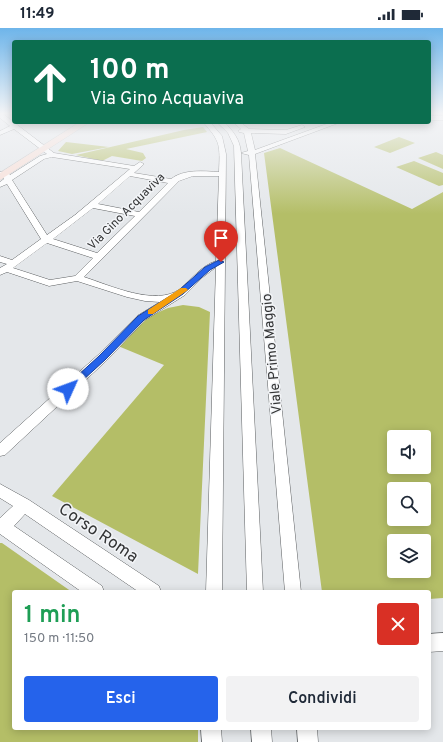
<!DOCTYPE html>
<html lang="it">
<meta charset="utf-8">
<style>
body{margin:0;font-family:Overpass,sans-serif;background:#f2f2f3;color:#1f2937;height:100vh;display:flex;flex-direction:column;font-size:15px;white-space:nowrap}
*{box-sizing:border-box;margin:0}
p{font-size:13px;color:#747a83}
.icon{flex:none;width:22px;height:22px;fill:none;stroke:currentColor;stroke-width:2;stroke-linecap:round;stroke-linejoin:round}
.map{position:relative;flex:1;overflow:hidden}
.sheet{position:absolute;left:12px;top:562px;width:419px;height:140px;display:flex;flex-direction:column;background:#fff;border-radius:4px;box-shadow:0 2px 10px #0003}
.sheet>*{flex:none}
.guide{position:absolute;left:12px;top:12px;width:419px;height:84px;border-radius:4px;box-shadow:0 2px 10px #0003;background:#0b6e4f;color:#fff;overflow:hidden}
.tools{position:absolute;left:387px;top:402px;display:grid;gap:8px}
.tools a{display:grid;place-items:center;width:44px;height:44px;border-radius:4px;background:#fff;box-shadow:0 2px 10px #0003;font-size:20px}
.pin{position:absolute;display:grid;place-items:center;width:34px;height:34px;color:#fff;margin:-41px -17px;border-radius:50% 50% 50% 0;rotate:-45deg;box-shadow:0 0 4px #0007}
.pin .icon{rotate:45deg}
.me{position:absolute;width:44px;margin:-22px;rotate:47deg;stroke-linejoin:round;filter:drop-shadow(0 0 3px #0008)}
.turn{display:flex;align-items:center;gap:14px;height:84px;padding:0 12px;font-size:18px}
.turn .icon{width:52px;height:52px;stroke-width:2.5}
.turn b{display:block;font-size:28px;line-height:34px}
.round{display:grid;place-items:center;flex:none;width:42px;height:42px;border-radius:4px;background:#f2f2f3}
.summary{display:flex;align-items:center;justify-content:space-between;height:68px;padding:0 12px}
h1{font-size:24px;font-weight:600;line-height:30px;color:#1e9e55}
.cta{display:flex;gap:8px;margin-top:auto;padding:8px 12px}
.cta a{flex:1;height:46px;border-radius:4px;background:#2563eb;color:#fff;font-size:16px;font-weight:600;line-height:46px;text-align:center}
.cta a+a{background:#f2f2f3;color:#1f2937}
.status{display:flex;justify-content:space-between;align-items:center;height:28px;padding:0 20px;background:#fff;direction:ltr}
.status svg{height:11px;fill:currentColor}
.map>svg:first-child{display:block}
.green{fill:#b4be67;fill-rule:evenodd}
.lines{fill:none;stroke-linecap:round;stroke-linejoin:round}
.minor-casing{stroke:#5d6062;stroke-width:1}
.major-casing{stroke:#c2c2c3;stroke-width:1}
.minor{fill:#fff;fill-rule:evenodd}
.major{fill:#faded5;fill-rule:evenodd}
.route{fill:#2563eb;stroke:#184099}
.slow{fill:#f59e0b}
.labels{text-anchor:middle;stroke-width:3;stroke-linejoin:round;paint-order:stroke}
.far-street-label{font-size:12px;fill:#343536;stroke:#f2f4f7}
.street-label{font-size:14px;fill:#343536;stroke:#f2f4f7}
.near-street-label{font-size:17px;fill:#343536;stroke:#f2f4f7}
</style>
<div class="status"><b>11:49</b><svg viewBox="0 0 49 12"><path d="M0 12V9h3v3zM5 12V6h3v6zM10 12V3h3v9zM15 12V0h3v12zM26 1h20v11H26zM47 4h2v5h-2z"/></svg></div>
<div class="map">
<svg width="443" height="714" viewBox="0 0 443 714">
<rect width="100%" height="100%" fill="#e4e7ea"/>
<path class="green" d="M 203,99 L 207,104 L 126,121 L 143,125 L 146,130 L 142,133 L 112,128 L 102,133 L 76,127 L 184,102 Z
M 399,109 L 415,115 L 390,125 L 374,119 Z
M 66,114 L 109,119 L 72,126 L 58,123 Z
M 280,120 L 412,181 L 443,164 L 443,570 L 429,571 L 429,564 L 322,564 L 264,125 ZM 394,409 L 424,409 L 424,439 L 394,439 ZM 394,461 L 424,461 L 424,491 L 394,491 ZM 394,513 L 424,513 L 424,543 L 394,543 Z
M 436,124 L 443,127 L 443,141 L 418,130 Z
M 414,133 L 443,145 L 443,157 L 439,158 L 396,139 Z
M 183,277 L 199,279 L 210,284 L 198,546 L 52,468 L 164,337 L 118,318 L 150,288 L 168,280 Z
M 0,515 L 2,515 L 72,564 L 14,564 L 14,700 L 198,700 L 198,714 L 0,714 Z"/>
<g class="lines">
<defs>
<path id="minor" d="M 0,86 L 3,86 L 54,125 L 134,138 L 140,134 L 144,136 L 134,145 L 171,151 C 183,141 204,143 219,144 C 220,117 221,114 203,94 L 210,94 L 222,108 L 226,126 L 222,564 L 206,564 L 216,239 L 203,249 L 185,267 L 145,292 L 106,333 L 5,427 L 0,428 L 0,415 L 98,327 L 137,288 L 160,274 L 145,273 L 127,269 L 77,253 L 49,258 L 7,244 L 0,247 L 0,240 L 7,236 L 0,234 L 0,228 L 12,232 L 41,211 L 7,156 L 0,159 L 0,154 L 4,151 L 3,148 L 0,148 L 0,144 L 8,144 L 10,147 L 40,128 L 47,126 L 14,101 L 0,107 L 0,103 L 10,98 L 0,90 ZM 52,129 L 130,141 L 75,187 L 47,207 L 12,152 L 44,131 ZM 130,148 L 168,155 L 139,184 L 98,176 ZM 193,148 L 219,148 L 216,233 C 201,238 192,251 180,261 C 156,279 109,257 84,249 L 179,153 ZM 93,180 L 135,188 L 97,225 L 53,211 ZM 47,215 L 93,230 L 75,248 L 50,252 L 13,240 Z
M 429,88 L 443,88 L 443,92 L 429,92 Z
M 217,94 L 224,94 C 233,103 240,111 241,125 L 248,123 L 244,105 L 239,104 L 238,103 L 241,101 L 233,94 L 240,94 L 249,101 L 286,102 L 302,97 L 305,99 L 286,106 L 251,105 L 255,122 L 332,94 L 341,94 L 255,126 L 301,564 L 285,564 L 249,127 L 241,125 L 263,564 L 247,564 L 234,118 L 228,105 Z
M 0,456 L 29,472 L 159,558 L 161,564 L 139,564 L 25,486 L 14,498 L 102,558 L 104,564 L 82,564 L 0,506 L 0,490 L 13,478 L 0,470 Z
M 443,605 L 443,623 L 429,624 L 429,606 Z
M 201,700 L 221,700 L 222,714 L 202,714 Z
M 251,700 L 271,700 L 272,714 L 252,714 Z
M 297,700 L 317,700 L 318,714 L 298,714 Z"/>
<path id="major" d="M 80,94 L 90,94 L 0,152 L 0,145 Z"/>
</defs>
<use href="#minor" class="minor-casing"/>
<use href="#major" class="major-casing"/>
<use href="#minor" class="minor"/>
<use href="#major" class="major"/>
</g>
<linearGradient id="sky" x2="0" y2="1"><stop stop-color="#6eb5ea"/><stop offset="0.46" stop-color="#f3f4f6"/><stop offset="1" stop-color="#f3f4f6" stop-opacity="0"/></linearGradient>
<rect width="443" height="186" fill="url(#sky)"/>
<path class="route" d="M 219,232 L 224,234 L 210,242 L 183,266 L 144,292 L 105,332 L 71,363 L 65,363 L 64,361 L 65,359 L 99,328 L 138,288 L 178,263 L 205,239 Z"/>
<path class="slow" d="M 181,260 L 186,260 L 188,262 L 153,286 L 148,286 L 148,282 Z"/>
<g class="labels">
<g class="far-street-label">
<text transform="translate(126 183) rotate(-45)" y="4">Via Gino Acquaviva</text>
</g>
<g class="street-label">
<text transform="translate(271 326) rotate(-95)" y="5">Viale Primo Maggio</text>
</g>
<g class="near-street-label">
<text transform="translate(99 504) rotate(34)" y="6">Corso Roma</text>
</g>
</g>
</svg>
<div class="tools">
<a><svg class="icon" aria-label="sound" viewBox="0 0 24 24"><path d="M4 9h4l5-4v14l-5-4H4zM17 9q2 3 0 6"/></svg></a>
<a><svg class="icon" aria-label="search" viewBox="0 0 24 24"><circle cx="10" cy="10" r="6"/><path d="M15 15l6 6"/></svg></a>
<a><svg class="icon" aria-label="layers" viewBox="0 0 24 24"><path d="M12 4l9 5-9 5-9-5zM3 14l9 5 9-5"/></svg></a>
</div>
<div class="pin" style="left:221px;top:234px;background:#d93025"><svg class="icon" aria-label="arrive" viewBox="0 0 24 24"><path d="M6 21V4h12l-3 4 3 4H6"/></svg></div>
<svg class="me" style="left:68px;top:361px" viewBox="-20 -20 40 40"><circle r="19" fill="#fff"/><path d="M0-13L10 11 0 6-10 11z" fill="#2563eb"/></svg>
<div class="guide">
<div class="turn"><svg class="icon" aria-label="ahead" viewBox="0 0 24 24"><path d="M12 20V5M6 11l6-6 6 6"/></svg><div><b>100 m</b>Via Gino Acquaviva</div></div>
</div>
<section class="sheet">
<div class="summary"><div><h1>1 min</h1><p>150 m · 11:50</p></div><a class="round" style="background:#d93025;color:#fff"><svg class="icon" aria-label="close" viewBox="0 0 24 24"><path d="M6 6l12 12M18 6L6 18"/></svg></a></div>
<div class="cta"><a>Esci</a><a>Condividi</a></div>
</section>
</div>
